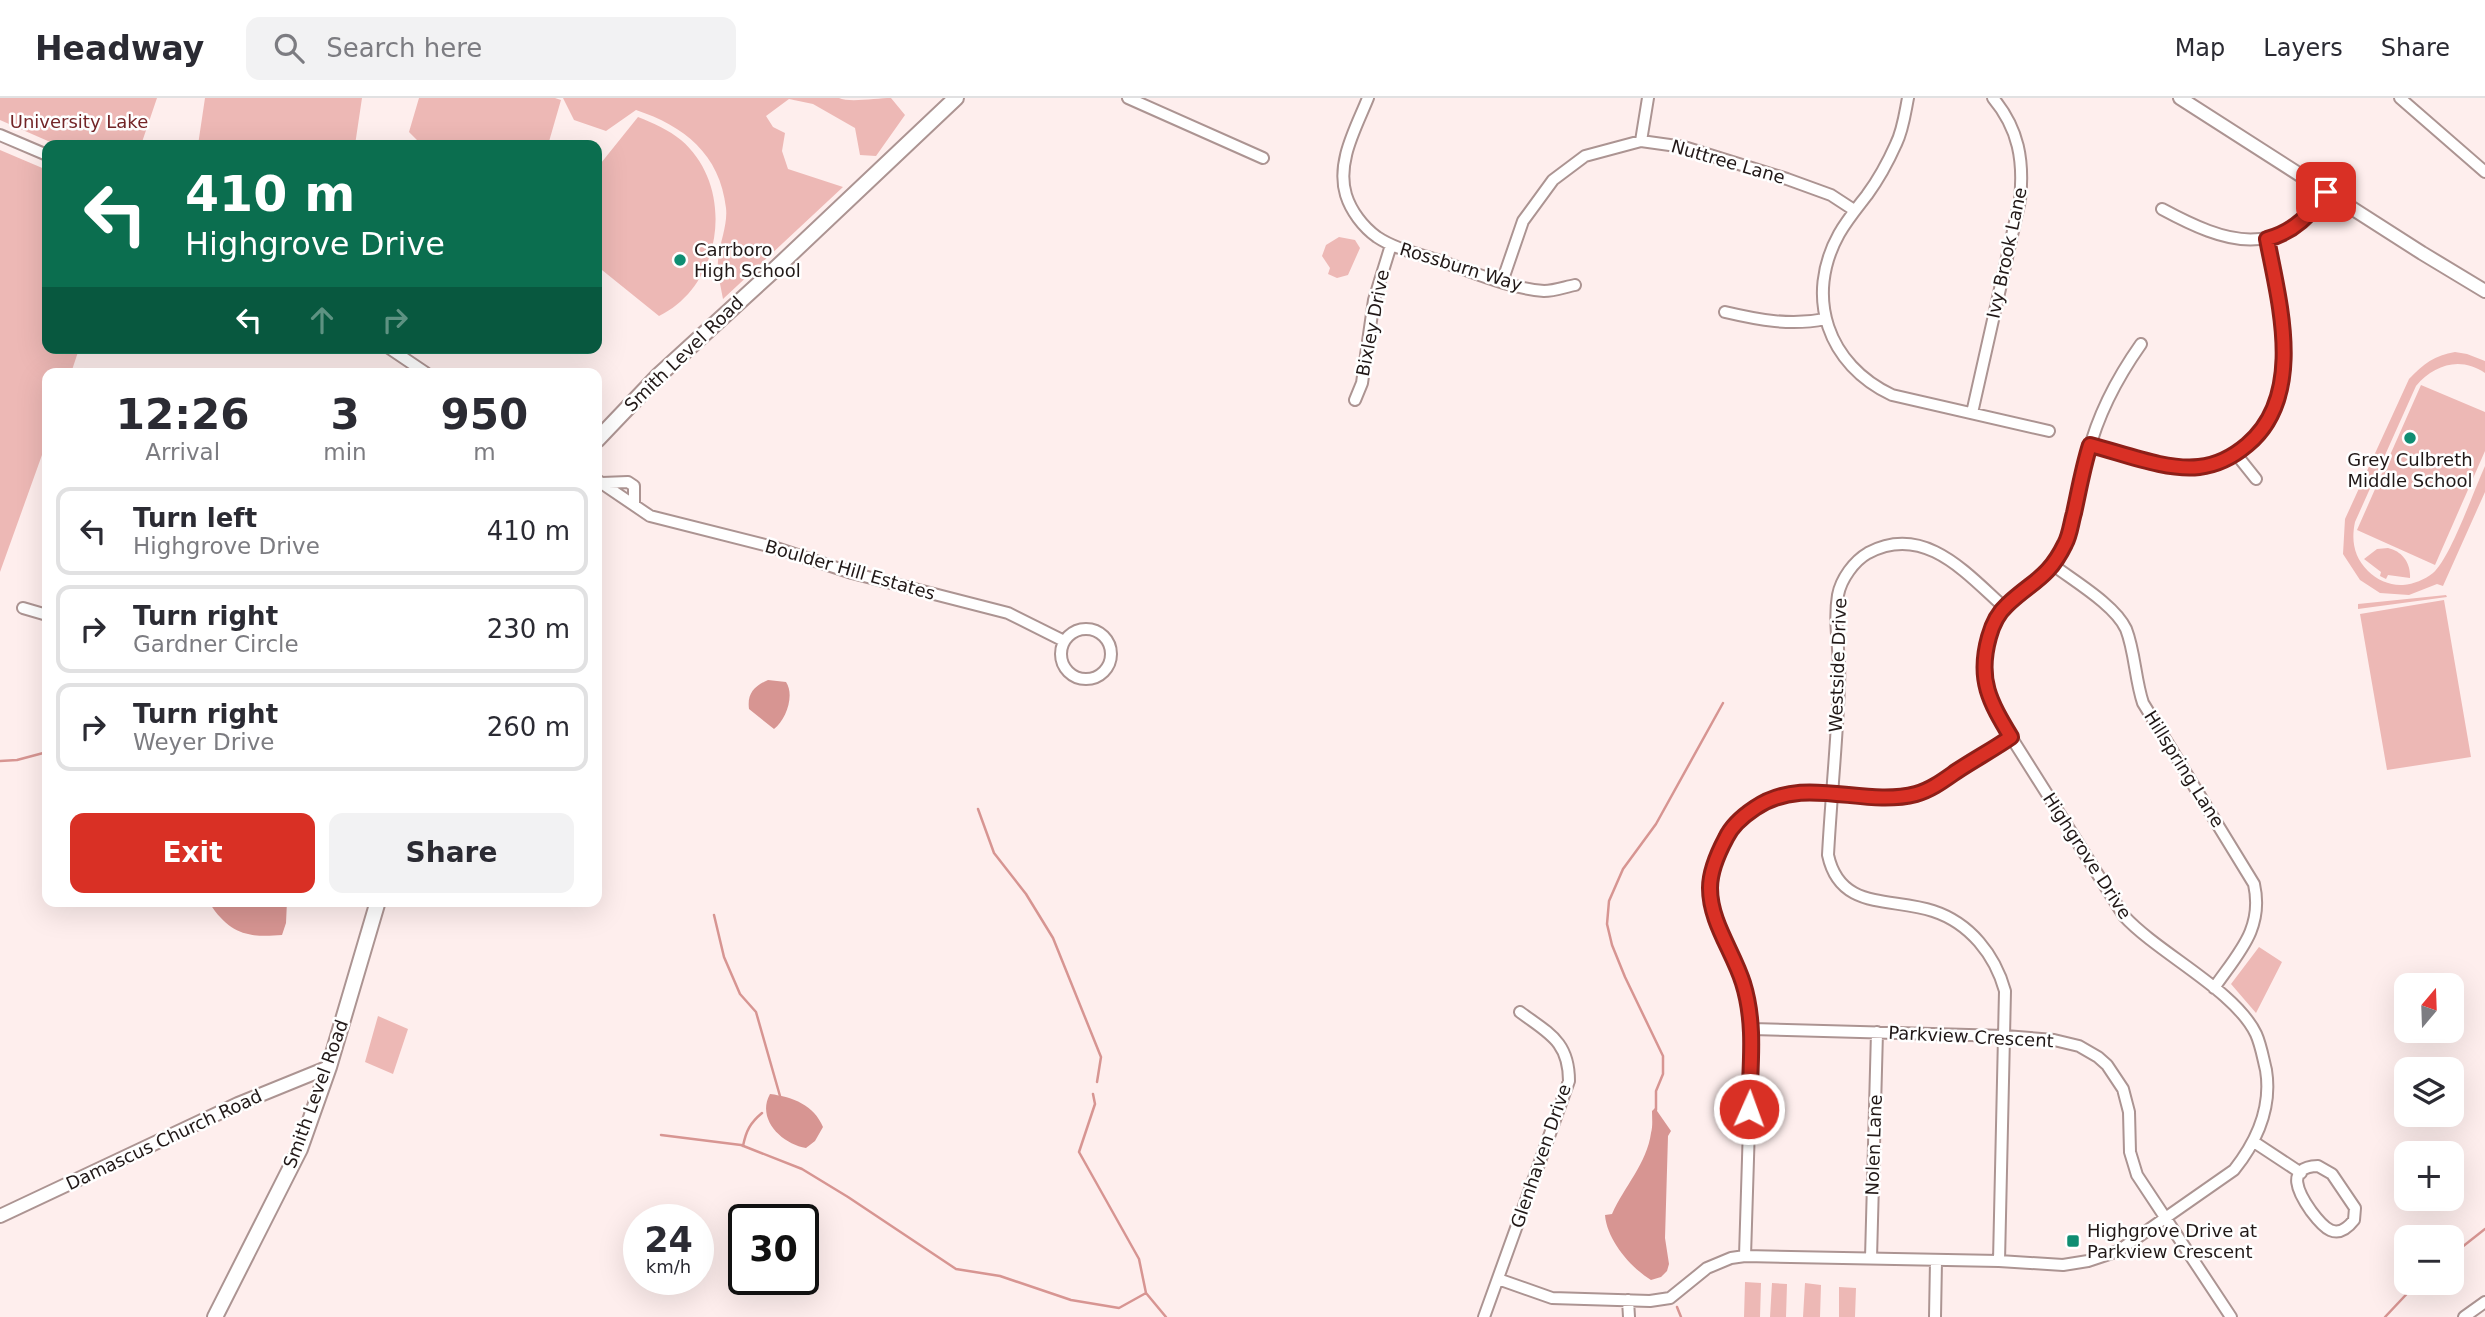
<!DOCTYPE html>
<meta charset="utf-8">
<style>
body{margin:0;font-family:"DejaVu Sans",sans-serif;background:#f2f2f3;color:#2b2b33;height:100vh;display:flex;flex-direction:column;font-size:26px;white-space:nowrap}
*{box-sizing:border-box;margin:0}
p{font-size:23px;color:#7c7c81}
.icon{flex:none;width:38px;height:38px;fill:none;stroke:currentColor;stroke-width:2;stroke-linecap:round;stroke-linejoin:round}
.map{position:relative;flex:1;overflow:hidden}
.sheet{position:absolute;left:42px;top:270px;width:560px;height:539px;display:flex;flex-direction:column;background:#fff;border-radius:14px;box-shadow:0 7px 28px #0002}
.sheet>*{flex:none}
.hud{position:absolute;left:42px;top:42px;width:560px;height:214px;border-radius:14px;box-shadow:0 7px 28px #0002;background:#0b6e4f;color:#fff;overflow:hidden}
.needle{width:46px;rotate:19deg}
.controls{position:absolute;left:2394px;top:875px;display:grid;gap:14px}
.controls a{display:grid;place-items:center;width:70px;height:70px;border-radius:14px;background:#fff;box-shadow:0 7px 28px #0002;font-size:35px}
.speed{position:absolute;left:623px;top:1106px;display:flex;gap:14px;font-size:35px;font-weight:700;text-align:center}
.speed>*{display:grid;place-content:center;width:91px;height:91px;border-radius:50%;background:#fff;box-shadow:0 7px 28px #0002;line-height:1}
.speed small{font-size:18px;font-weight:400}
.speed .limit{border:4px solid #111;border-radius:10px;background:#fff;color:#111}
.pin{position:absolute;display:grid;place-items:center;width:60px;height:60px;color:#fff;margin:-30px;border-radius:14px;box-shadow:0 4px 10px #0006}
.me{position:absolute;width:77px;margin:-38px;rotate:2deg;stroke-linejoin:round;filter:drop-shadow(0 0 5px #0008)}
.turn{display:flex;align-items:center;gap:24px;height:147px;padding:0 28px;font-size:32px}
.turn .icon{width:91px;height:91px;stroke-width:2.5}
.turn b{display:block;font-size:49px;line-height:60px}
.lanes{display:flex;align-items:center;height:66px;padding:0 28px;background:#0003;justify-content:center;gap:35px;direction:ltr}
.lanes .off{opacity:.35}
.eta{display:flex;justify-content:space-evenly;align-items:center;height:119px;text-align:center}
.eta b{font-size:42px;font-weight:700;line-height:49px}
.button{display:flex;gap:14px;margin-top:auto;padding:14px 28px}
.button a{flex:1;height:80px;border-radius:14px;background:#d93025;color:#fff;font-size:28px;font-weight:700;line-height:80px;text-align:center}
.button a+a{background:#f2f2f3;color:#2b2b33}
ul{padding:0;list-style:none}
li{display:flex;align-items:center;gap:21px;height:88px;margin:0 14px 10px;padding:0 14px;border:4px solid #e1e1e2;border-radius:14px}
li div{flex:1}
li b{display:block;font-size:26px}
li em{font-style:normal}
header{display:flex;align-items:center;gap:42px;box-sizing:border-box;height:98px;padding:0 35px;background:#fff;border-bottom:2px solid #e1e1e2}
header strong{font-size:33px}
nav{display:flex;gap:38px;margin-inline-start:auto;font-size:24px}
.search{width:490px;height:63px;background:#f2f2f3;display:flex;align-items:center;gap:18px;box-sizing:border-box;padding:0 24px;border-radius:14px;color:#7c7c81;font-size:26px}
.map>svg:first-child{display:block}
.green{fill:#edb8b5}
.water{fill:#d79592}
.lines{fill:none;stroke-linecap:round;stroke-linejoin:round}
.stream{stroke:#d79592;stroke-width:2.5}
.minor-casing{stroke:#ac9492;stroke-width:14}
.tertiary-casing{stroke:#ac9492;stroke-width:16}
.secondary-casing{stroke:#ac9492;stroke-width:18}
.minor{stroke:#fff;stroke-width:10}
.tertiary{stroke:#fff;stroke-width:12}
.secondary{stroke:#fff;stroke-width:14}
.route-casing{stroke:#8d1f18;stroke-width:18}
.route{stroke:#d93025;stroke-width:12}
.poi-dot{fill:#0f8d72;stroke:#fff;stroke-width:2.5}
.labels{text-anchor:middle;stroke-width:5;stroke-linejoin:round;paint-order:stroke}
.park-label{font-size:18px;fill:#732527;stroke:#fff}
.street-label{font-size:18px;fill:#211817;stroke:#fff}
.poi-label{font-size:18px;fill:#211817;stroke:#fff;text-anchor:start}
</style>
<header>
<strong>Headway</strong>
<div class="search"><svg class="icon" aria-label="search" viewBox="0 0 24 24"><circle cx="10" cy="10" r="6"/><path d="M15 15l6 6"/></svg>Search here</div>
<nav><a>Map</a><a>Layers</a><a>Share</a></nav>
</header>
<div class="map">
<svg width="2485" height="1219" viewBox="0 0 2485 1219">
<rect width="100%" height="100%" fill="#feeeed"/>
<path class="green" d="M 0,0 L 157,0 L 141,47 L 57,47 L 0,22 Z
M 205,0 L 362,0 L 355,47 L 198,47 Z
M 419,0 L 555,0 L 561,2 L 548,47 L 422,47 L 409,34 Z
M 563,0 L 839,0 C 849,5 877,0 891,0 L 905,17 L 876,58 L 860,57 L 855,30 L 813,6 L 789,1 L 766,18 L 773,29 L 785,35 L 782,53 L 788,71 L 843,89 L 723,201 C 721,189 717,175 718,163 C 719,146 728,127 726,110 C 720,56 684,28 636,12 L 606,33 L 574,22 Z
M 638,19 C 653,25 669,32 681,42 C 736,89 723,187 659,218 L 597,168 L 597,70 Z
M 0,52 L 47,72 L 47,250 L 72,250 L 78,254 L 71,275 L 47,275 L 47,343 L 0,474 Z
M 1339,139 L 1355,142 L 1360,150 L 1348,177 L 1337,180 L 1328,176 L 1330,170 L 1322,158 L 1326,147 Z
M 2455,254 L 2467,256 L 2485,263 L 2485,275 C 2460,258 2434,267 2416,288 L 2355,424 C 2351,443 2354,459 2368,473 C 2377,482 2391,488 2403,487 C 2414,486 2424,482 2433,475 C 2450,461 2474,392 2485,368 L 2485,394 L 2443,488 L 2437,486 L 2409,497 L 2380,495 L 2360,482 L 2343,456 L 2345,421 L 2409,281 C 2423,266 2435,257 2455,254 Z
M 2421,287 L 2485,314 L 2485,353 L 2435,467 L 2357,432 Z
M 2388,450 C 2402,453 2411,465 2410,480 L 2388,477 L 2386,481 L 2380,478 L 2381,474 L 2364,461 L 2377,451 Z
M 2446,497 L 2447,499 L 2358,511 L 2358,506 Z
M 2444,502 L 2471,659 L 2387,672 L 2360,516 Z
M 2259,849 L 2282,864 L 2256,915 L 2231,886 Z
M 378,918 L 408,931 L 393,976 L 365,964 Z
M 1745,1184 L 1761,1185 L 1760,1219 L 1744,1219 Z
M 1772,1185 L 1787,1186 L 1786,1219 L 1770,1219 Z
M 1805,1185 L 1821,1187 L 1820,1219 L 1803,1219 Z
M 1839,1189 L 1856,1190 L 1855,1219 L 1839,1219 Z"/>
<path class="water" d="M 768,582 L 786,584 C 795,597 786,622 774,631 L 749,611 C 747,596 754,588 768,582 Z
M 210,803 L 287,803 L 286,825 L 282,837 C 248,840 230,836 210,806 Z
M 770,996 C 793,999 814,1007 823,1029 L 815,1043 L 806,1050 C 782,1046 756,1021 770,996 Z
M 1655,1010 L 1671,1033 L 1668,1038 L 1665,1140 L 1669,1166 L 1667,1173 L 1661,1179 L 1651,1182 C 1630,1169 1607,1142 1605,1117 L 1612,1116 C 1624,1089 1647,1065 1651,1035 C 1653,1028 1652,1020 1652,1013 Z"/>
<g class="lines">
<path class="stream" d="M 0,663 L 17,662 L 47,654
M 978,711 L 994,755 L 1026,796 L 1053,840 L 1101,959 L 1097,984
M 714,817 L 724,859 L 740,896 L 756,914 L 780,998
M 1093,996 L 1095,1006 L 1079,1054 L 1139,1161 L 1146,1195 L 1166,1219
M 1656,1012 L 1656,993 L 1663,976 L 1663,958 L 1625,879 L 1612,847 L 1607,826 L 1609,803 L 1623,771 L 1656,726 L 1723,605
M 661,1037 L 741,1047 L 802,1071 L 848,1099 L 956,1171 L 1000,1178 L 1071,1202 L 1119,1210 L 1146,1195
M 743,1048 C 746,1033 750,1025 762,1015
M 2452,1157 L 2485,1131
M 1677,1209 L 1681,1219
M 2385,1219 L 2417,1185"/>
<defs>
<path id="minor" d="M 1128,0 L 1263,60
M 1368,0 C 1356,30 1336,64 1346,97 C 1351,113 1363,129 1377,139 C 1395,151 1416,155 1437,162 C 1471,173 1507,190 1544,193 C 1554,193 1565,189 1575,187
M 1908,0 C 1905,15 1903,32 1896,46 C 1888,64 1878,82 1867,97 C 1857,110 1847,122 1839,136 C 1804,199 1828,267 1892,297 L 2049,333
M 2400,0 L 2485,74
M 0,37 L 47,57
M 1641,43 L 1648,0
M 2162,111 C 2227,146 2278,163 2326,94
M 1502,184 L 1523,123 L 1553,82 L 1585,58 L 1641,43 L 1684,49 L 1787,81 L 1831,97 L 1854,112
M 1725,214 C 1759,222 1791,228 1825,221
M 389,250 L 426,275
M 1355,302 L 1362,285 L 1374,202 L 1391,147
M 1972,315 L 2020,102 C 2024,63 2019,31 1993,0
M 2090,347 C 2122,356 2167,373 2199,369 C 2217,367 2234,359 2247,347 C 2307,297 2279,206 2267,141
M 2236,356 L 2256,381
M 597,382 L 650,418 L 773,449 L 852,475 L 1008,515 L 1064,543
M 602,385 L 628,384 L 634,388 L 634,407
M 2053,467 C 2074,483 2115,507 2126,531 C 2135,554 2135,581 2143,605 L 2254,786 C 2264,831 2238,855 2214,890
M 23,510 L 47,517
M1061 556a25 25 0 1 1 50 0a25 25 0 1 1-50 0Z
M 1752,931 L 2005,938 L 2054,942 L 2079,948 L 2098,959 L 2107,967 L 2123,991 L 2129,1014 L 2130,1054 L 2137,1077 L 2231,1219
M 2254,1044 L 2301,1075
M 2318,1068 L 2332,1076 L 2355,1110 L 2354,1122 C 2336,1145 2323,1129 2311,1113 C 2299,1096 2284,1069 2318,1068 Z
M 1745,1158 L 1752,931 C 1750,915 1748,899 1743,884 C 1733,853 1708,822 1710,788 C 1711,767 1722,740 1737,725 C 1794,667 1850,711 1915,696 C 1933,692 1946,680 1961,670 C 1978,660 1995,650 2011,639
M 1871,1160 L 1877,934
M 1999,1163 L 2005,893 C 1995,857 1970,825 1933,813 C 1891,799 1840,813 1828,757 C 1831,700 1837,644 1839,587 C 1841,558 1833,527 1838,497 C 1841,481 1854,463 1868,455 C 1924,425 1966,475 2004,509
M 1498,1181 L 1552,1200 L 1650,1203 L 1670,1200 L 1707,1170 L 1731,1160 L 1745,1158 L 1999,1163 L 2063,1167 L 2088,1163 L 2118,1153 L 2234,1072 C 2257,1043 2272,1009 2266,972 C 2263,960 2261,947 2256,936 C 2235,892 2159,856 2124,818 L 1994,612 C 1984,584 1981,562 1991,534 C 2002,500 2038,492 2055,464 C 2074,431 2079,393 2088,356 C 2098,316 2117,280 2141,246
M 1628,1202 L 1629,1219
M 1484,1219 L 1569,983 C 1569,943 1548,935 1520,914
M 1935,1219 L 1936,1163
M 2464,1219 L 2485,1204"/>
<path id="tertiary" d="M 2180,0 L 2422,155 L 2485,193
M 0,1118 L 238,1006 L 329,969"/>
<path id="secondary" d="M 597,342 L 658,278 L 773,173 L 956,0
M 215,1219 L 300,1051 L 329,969 L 378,803"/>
</defs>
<use href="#minor" class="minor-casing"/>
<use href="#tertiary" class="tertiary-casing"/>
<use href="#secondary" class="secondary-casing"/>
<use href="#minor" class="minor"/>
<use href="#tertiary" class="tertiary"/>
<use href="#secondary" class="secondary"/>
</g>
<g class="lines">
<defs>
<path id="route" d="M 1749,1011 C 1750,969 1756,926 1743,885 C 1733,853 1710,824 1710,790 C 1710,773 1718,755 1726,740 C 1732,727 1743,718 1755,710 C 1805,676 1862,710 1916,696 C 1931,692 1944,682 1957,673 C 1975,661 1994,651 2011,639 C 1990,604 1977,582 1989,539 C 1992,528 1998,515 2007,507 C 2032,483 2048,481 2065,446 C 2070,437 2071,425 2074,415 C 2079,392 2083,369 2090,347 C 2122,355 2167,373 2199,369 C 2217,367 2234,358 2247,347 C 2306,298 2279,204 2267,141 C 2294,134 2311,116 2326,94"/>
</defs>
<use href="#route" class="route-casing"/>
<use href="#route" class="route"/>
</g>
<g class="poi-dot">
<circle cx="680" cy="162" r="7"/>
<circle cx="2410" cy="340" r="7"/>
<rect x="2066" y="1136" width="14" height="14" rx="3.5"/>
</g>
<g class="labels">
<g class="park-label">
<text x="79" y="30">University Lake</text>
</g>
<g class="street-label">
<text transform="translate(1728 64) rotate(16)" y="6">Nuttree Lane</text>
<text transform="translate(2007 155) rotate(-78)" y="6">Ivy Brook Lane</text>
<text transform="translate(1461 169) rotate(17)" y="6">Rossburn Way</text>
<text transform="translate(1373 225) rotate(-79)" y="6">Bixley Drive</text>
<text transform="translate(684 256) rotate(-44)" y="6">Smith Level Road</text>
<text transform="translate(850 472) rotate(16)" y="6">Boulder Hill Estates</text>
<text transform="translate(1838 567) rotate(-88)" y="6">Westside Drive</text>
<text transform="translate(2184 671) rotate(58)" y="6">Hillspring Lane</text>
<text transform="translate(2087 758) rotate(57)" y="6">Highgrove Drive</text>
<text transform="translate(1971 939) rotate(3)" y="6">Parkview Crescent</text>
<text transform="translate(316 996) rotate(-70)" y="6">Smith Level Road</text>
<text transform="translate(164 1042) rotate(-25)" y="6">Damascus Church Road</text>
<text transform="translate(1874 1047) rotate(-88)" y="6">Nolen Lane</text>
<text transform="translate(1541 1058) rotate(-71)" y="6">Glenhaven Drive</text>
</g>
<g class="poi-label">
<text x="694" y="158">Carrboro<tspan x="694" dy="21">High School</tspan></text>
<text x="2410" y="368" text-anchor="middle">Grey Culbreth<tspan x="2410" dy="21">Middle School</tspan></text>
<text x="2087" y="1139">Highgrove Drive at<tspan x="2087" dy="21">Parkview Crescent</tspan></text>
</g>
</g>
</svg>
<div class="controls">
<a><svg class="needle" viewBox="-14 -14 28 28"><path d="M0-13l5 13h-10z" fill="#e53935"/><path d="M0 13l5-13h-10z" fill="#7c7c81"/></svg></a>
<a><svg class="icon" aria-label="layers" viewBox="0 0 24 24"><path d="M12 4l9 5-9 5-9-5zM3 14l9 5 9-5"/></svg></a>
<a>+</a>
<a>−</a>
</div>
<div class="speed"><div>24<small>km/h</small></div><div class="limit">30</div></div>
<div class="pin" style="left:2326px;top:94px;background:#d93025"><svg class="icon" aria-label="arrive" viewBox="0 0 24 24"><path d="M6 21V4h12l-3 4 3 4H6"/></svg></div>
<svg class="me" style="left:1749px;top:1011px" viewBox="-20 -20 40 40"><circle r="17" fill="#d93025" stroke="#fff" stroke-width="3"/><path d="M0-11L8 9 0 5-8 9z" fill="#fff"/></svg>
<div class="hud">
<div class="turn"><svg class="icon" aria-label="left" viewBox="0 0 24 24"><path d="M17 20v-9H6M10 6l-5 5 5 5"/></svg><div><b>410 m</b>Highgrove Drive</div></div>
<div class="lanes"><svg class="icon" aria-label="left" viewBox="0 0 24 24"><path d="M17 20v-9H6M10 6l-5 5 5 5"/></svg><svg class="icon off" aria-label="ahead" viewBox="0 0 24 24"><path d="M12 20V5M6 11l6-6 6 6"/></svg><svg class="icon off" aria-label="right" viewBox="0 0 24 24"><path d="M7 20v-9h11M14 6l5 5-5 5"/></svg></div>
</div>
<section class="sheet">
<div class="eta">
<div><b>12:26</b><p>Arrival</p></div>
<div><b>3</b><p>min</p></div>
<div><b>950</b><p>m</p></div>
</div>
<ul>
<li><svg class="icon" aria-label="left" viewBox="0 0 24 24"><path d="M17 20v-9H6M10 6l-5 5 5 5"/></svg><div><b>Turn left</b><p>Highgrove Drive</p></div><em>410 m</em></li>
<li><svg class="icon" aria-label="right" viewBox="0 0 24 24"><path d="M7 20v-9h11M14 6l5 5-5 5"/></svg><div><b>Turn right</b><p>Gardner Circle</p></div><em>230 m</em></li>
<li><svg class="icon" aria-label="right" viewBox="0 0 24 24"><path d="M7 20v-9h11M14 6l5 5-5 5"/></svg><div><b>Turn right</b><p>Weyer Drive</p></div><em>260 m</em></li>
</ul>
<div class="button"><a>Exit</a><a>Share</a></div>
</section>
</div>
